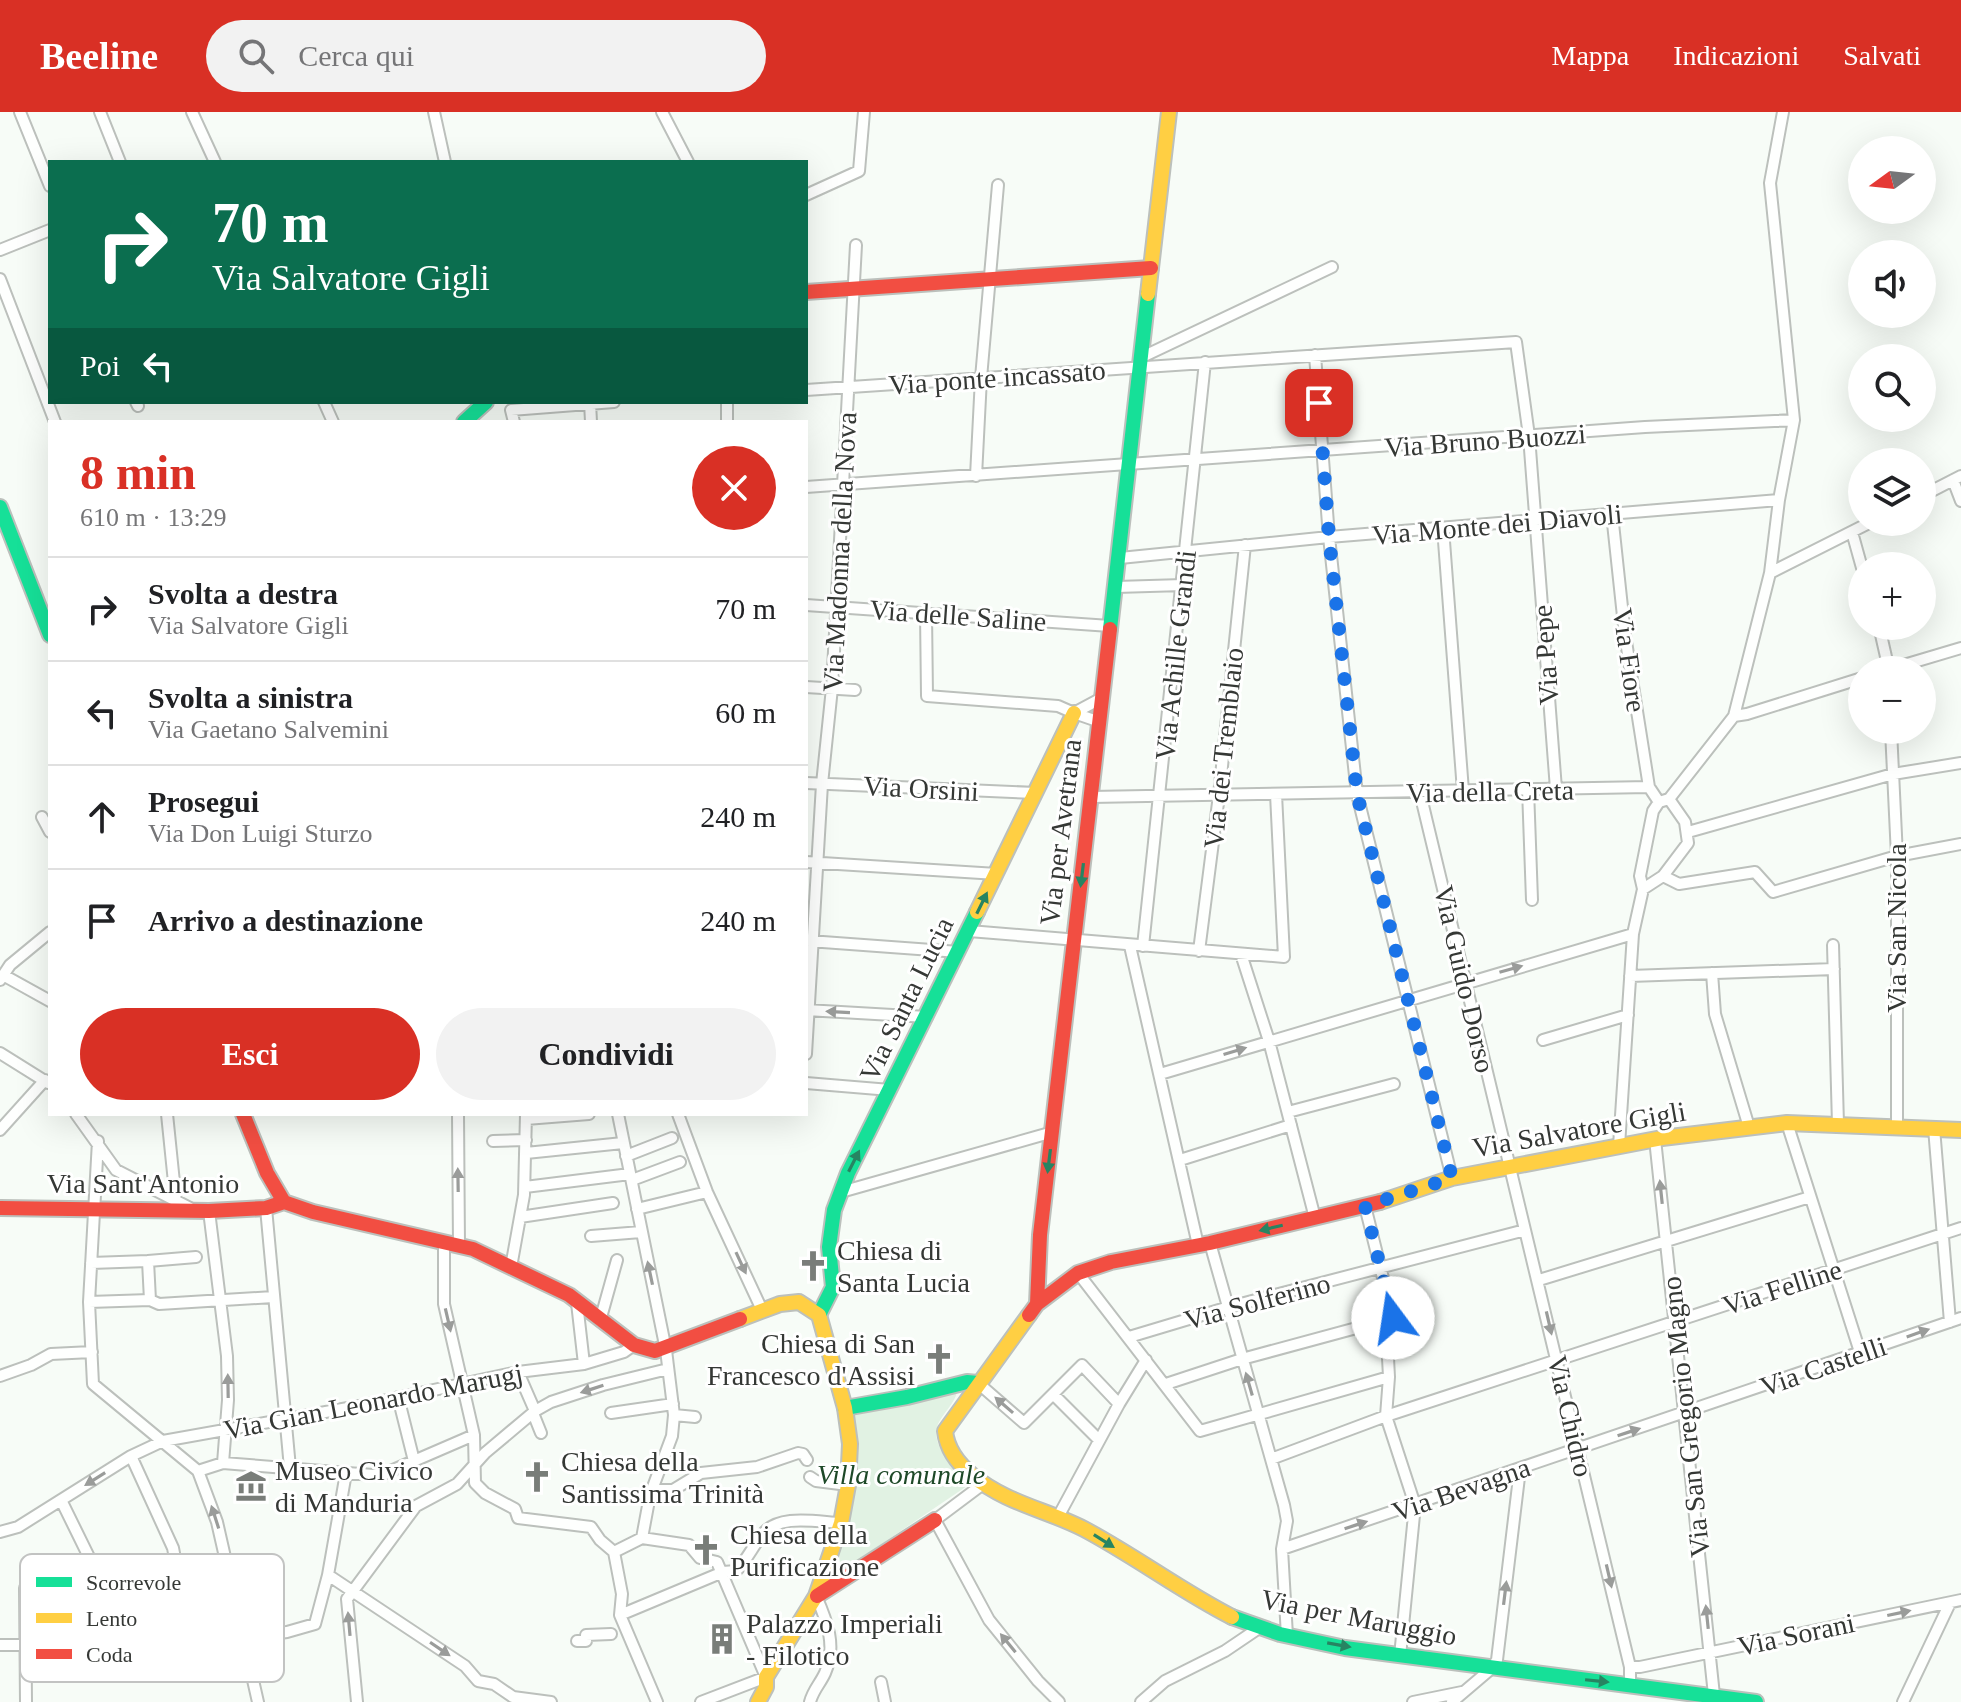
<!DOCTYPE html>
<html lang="it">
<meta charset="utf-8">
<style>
body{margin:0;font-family:"Times New Roman",serif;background:#f2f2f2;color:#202124;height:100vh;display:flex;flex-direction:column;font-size:30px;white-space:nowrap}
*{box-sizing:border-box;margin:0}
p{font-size:26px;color:#757577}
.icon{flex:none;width:44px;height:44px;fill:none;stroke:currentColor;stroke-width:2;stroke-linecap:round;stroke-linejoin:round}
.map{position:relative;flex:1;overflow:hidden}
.panel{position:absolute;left:48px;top:308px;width:760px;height:696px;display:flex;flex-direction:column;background:#fff;border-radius:0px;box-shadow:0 8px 32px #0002}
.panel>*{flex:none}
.banner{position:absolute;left:48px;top:48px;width:760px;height:244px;border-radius:0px;box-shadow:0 8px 32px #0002;background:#0b6e4f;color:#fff;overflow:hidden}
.needle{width:52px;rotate:255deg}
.controls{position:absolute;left:1848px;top:24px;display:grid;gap:16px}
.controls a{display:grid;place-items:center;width:88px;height:88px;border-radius:50%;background:#fff;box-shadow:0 8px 32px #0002;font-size:40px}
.pin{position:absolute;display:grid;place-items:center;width:68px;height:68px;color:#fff;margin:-34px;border-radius:16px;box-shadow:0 4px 12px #0006}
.me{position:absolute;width:88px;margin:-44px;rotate:346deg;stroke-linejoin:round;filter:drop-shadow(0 0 6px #0008)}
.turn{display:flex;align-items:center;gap:28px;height:168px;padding:0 32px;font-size:36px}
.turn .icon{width:104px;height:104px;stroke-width:2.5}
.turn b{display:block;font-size:56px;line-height:68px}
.then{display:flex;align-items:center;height:76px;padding:0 32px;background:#0003;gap:16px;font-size:30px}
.round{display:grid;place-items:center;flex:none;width:84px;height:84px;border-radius:42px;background:#f2f2f2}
.headline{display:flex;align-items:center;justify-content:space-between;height:136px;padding:0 32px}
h1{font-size:48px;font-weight:700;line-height:60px;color:#d93025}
.action{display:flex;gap:16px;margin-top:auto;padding:16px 32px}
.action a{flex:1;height:92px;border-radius:48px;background:#d93025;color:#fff;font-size:32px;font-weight:700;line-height:92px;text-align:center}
.action a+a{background:#f2f2f2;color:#202124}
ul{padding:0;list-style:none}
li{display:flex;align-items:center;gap:24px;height:104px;padding:0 32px;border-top:2px solid #e0e0e0}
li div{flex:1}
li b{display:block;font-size:30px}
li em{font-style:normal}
header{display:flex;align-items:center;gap:48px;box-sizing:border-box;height:112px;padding:0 40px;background:#d93025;color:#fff}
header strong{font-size:38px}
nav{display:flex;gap:44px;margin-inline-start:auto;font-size:28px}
.search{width:560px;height:72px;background:#f2f2f2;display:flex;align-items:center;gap:20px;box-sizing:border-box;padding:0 28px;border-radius:44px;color:#757577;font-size:30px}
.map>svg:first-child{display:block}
.green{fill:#e1f2e3}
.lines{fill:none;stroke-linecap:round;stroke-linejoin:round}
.street-casing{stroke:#bcc0bc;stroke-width:14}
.fast-casing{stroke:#bcc0bc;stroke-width:18}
.slow-casing{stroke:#bcc0bc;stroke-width:18}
.jam-casing{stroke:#bcc0bc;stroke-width:18}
.street{stroke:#fefffe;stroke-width:10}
.fast{stroke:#16e098;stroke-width:14}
.slow{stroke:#ffcf43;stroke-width:14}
.jam{stroke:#f24e42;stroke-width:14}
.oneway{fill:#278462}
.oneway2{fill:#9a9c9a}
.route{stroke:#1a73e8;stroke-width:14;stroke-dasharray:0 25.2}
.labels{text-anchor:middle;stroke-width:6;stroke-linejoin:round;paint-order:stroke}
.street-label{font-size:28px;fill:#353835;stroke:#fff}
.poi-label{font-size:28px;fill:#353835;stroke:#fff;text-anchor:start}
.park-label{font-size:28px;font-style:italic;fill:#1e4928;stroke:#fff}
.key{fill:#fff;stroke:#c2c3c2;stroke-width:2}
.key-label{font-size:22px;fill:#353835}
</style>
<header>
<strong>Beeline</strong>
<div class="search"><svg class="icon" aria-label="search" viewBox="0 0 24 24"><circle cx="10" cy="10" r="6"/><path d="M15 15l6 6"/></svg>Cerca qui</div>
<nav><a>Mappa</a><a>Indicazioni</a><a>Salvati</a></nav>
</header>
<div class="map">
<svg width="1961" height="1590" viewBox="0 0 1961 1590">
<rect width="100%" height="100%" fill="#f7fcf7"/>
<path class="green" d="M 957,1280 C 955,1291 943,1301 938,1312 C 929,1333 956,1358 967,1374 L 855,1450 L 849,1453 L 840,1450 L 838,1439 L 856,1348 L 855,1301 Z"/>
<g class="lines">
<defs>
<path id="street" d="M 20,0 L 50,74
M 100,0 L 120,50
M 192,0 L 215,50
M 434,0 L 445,50
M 662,0 L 688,50
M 806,83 L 859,59 L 864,0
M 0,138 L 50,118
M 0,167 L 55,310
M 1315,243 L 1329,425 L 1357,682 L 1452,1066
M 1140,246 L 1332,155
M 806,278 L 1516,230 L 1529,324 L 1556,677
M 136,290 L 138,294
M 324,290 L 333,310
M 590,290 L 591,310
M 514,310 L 511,298 L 614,290
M 727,310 L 727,290
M 976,364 L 981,266 L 998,73
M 1953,368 L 1961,389
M 806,375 L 1645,315 L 1794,308
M 1922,384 L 1961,364
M 1612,402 L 1625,523 L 1649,675 L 1659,690
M 1443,416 L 1463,679
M 1852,420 L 1862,456
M 1120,446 L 1329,425 L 1779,388
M 1770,461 L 1871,410
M 1116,475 L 1183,473
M 806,493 L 1110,514
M 926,501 L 927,584 L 1058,594 L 1074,601
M 1879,514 L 1889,558
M 1887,558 L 1961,536
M 806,575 L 855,578
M 1734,604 L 1747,602 L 1862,566
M 1100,610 L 1074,601 L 1102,586
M 1891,618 L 1897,744 L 1897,1014
M 806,671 L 1036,681
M 1528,677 L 1532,788
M 1420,681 L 1630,1555 L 1630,1573
M 1091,685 L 1649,675
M 1669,687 L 1685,710 L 1688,731 L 1663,764 L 1643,777 L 1640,764 L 1653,699 L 1659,690 L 1669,687 L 1734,604 L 1770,461 L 1779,388 L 1794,308 L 1770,71 L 1783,0
M 42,705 L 50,720
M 1688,720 L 1893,662 L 1961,651
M 806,750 L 997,762
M 1663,764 L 1679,772 L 1755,760 L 1773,780 L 1897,744 L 1961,732
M 969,819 L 1284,845 L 1276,682
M 809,829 L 959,840
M 1833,833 L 1838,1012
M 1130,834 L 1198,1133
M 1143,834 L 1205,250
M 1199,839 L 1219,683 L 1245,433
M 1241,842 L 1269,929 L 1315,1106
M 1712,861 L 1715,902 L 1749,1015
M 3,863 L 50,889
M 1630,864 L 1834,857
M 0,868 L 10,853 L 50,820
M 806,898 L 927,905
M 1543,928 L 1628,903
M 0,941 L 48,971
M 806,942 L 822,672 L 832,576 L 856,133
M 1160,962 L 1633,822
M 806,971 L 890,978
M 1288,1000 L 1394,972
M 76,1002 L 116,1058 L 190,1096
M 167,1002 L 176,1090
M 458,1002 L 459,1134
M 618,1002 L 666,1238 L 674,1303 L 672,1324 L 650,1383 L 642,1426
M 678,1002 L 707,1080 L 762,1198
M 526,1007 L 589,1002
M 1787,1011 L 1860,1240
M 1934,1016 L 1950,1210
M 0,1018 L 45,968
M 1655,1027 L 1714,1583
M 98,1029 L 89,1190 L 93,1272 L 198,1359
M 493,1029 L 526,1028
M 1619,1034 L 1633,822 L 1643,777
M 526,1041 L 623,1031
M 626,1044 L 672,1026
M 1180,1048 L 1291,1013
M 632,1068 L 680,1050
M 525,1075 L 630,1062
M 841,1080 L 1053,1020
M 1365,1094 L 1393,1206 L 1386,1208 L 1389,1265
M 266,1096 L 290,1356
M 637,1097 L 707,1080
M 209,1099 L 227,1244 L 228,1288 L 223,1351
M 520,1105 L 613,1091
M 591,1124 L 641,1120
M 444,1131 L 444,1192 L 474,1323 L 475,1371 L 485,1381 L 515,1397 L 518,1406 L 591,1415 L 600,1428 L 614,1440 L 642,1426
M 1210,1131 L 1284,1393 L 1287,1409 L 1282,1437 L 1287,1524
M 148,1149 L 196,1145
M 91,1151 L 148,1149 L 150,1188
M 511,1155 L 524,1083 L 526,1002
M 1078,1161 L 1200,1319 L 1389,1265 L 1386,1304 L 1271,1347
M 1539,1168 L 1810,1085
M 89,1190 L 150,1188 L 159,1192 L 273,1185
M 577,1191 L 584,1252
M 600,1209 L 617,1148
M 1129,1225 L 1229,1195 L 1525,1118
M 518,1260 L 535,1299
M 0,1264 L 31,1253 L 51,1242 L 92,1240
M 978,1271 L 1024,1311 L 1082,1253 L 1119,1292
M 1166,1272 L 1242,1247 L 1386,1208
M 1053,1282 L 1099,1328
M 398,1285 L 414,1349
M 533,1301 L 541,1321
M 611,1301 L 673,1292
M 674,1303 L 695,1305
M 131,1344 L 173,1436 L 186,1503
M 198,1359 L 223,1351 L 373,1363 L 386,1361 L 474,1323
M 198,1359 L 217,1410 L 258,1590
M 810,1365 L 816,1369 L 848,1373
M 983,1372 L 935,1408 L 989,1508 L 1038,1569 L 1059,1590
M 653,1378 L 673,1378 L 701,1361 L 757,1355 L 798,1341 L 803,1342 L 807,1348
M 61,1388 L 114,1496
M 1058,1405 L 1119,1292 L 1146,1248
M 0,1420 L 18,1415 L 131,1344 L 163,1329 L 359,1294 L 518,1260 L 584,1252 L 624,1240 L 634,1233
M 642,1426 L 689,1433 L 700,1446 L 717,1450 L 766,1565 L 701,1590
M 1282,1437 L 1961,1206
M 614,1440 L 622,1482 L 620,1503
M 328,1463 L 465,1554 L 478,1569 L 494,1572 L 513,1585 L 551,1590
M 25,1476 L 26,1590
M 620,1503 L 723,1460 L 736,1459 C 747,1448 753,1434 762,1423 C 778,1401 817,1410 841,1411
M 620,1503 L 657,1590
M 243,1526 L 287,1520 L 315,1512 L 328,1463 L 346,1361
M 577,1529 L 586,1529 L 586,1523 L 611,1522
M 0,1533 L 25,1533
M 1400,1544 L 1415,1393 L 1386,1304 L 1961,1116
M 1630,1555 L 1640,1555 L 1961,1488
M 881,1570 L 885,1590
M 357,1590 L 347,1487 L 416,1394 L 457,1372 L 485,1341 L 535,1299 L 551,1290 L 603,1273 L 668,1257
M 810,1590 C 813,1578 820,1572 825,1561 C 837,1534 827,1509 816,1484
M 1141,1590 L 1165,1569 L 1225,1539 L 1259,1516
M 1413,1590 L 1462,1580
M 1452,1590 L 1492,1556 L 1497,1548 L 1520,1357
M 1903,1590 L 1950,1491"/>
<path id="fast" d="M 464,310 L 486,290
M 0,395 L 50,523
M 1110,517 L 1148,182
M 819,1203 L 833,1175 L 829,1135 L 834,1098 L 848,1061 L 977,800
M 845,1296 L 907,1285 L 967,1270 L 978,1271
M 1232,1505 L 1280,1522 L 1345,1536 L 1756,1590"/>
<path id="slow" d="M 1148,182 L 1169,0
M 977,800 L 1074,601
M 1380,1090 L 1452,1066 L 1662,1026 L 1787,1011 L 1961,1018
M 1029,1203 L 945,1319 C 947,1338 958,1352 973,1364 C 1006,1391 1047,1398 1084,1417 C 1135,1444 1181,1479 1232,1505
M 740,1207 L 780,1192 L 799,1190 L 819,1203 L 845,1296 L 850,1332 L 848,1373 L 841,1411 L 816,1484 L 766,1565 L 766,1575 L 758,1590"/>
<path id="jam" d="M 806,180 L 1151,156
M 243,1002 L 267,1061 L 284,1090
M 284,1090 L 313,1100 L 473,1137 L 569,1183 L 634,1233 L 655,1239 L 740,1207
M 0,1096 L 209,1099 L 266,1096 L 284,1090
M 1037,1192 L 1040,1123 L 1110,517
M 1029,1203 L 1037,1192 L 1078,1161 L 1111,1150 L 1210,1131 L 1380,1090
M 817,1484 L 935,1408"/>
</defs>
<use href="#street" class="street-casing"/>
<use href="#fast" class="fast-casing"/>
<use href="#slow" class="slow-casing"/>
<use href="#jam" class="jam-casing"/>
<use href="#street" class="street"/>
<use href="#fast" class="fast"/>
<use href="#slow" class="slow"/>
<use href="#jam" class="jam"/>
</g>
<defs><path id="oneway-solid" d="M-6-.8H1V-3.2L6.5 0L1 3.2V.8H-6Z" transform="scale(2)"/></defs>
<g class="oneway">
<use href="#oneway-solid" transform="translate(1082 763) rotate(97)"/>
<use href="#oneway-solid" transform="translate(982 791) rotate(-64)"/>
<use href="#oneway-solid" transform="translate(854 1049) rotate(-63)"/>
<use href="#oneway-solid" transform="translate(1049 1049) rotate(97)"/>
<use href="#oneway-solid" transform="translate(1271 1116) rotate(167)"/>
<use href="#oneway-solid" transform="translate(1104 1429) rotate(32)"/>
<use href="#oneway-solid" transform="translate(1339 1533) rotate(10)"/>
<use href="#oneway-solid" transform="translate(1597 1569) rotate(6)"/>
</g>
<g class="oneway2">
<use href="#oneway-solid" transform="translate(1511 857) rotate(-16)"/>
<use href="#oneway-solid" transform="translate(838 900) rotate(-177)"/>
<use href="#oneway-solid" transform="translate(1235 939) rotate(-17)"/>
<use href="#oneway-solid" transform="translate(458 1068) rotate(-91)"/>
<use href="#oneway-solid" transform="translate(1661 1080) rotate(-96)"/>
<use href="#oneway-solid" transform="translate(741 1151) rotate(65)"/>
<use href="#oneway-solid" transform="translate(650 1161) rotate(-102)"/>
<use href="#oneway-solid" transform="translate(448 1208) rotate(77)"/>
<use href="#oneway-solid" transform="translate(1549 1211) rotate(77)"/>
<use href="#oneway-solid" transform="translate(1918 1221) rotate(-19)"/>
<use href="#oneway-solid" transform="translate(1249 1272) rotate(-106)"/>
<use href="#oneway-solid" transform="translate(228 1274) rotate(-91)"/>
<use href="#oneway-solid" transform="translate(592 1277) rotate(162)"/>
<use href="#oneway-solid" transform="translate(1004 1293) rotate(-139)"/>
<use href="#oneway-solid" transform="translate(1629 1320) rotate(-18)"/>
<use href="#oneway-solid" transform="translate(95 1367) rotate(148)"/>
<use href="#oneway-solid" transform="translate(215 1405) rotate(-108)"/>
<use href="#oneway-solid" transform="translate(1356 1413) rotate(-18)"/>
<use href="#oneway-solid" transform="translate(1609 1464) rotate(77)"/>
<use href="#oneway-solid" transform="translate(1505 1481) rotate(-83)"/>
<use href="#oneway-solid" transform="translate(1899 1501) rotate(-12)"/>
<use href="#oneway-solid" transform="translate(1707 1505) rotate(-96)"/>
<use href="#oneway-solid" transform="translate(349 1512) rotate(-95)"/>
<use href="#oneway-solid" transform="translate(1008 1531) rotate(-129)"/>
<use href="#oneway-solid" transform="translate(440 1537) rotate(34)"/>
</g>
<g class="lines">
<path class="route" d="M 1319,291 L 1329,425 L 1357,682 L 1452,1066 L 1365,1094 L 1393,1206"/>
</g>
<defs>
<symbol id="church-bare" viewBox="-9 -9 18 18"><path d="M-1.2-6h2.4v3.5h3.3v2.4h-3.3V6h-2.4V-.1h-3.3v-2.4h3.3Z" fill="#797d79" stroke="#fff" stroke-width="2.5" paint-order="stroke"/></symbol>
<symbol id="museum-bare" viewBox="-9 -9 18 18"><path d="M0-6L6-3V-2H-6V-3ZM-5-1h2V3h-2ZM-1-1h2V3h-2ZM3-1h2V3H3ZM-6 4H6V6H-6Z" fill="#797d79" stroke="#fff" stroke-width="2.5" paint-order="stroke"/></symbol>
<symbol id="building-bare" viewBox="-9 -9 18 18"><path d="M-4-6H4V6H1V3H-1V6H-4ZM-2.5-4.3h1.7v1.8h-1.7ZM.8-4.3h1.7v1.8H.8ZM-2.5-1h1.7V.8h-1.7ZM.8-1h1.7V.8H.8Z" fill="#797d79" stroke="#fff" stroke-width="2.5" paint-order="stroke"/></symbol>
</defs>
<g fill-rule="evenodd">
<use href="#church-bare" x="791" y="1132" width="44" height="44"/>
<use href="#church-bare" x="917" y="1225" width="44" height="44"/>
<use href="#church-bare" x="515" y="1343" width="44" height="44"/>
<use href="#museum-bare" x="229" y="1352" width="44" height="44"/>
<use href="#church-bare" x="684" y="1416" width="44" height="44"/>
<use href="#building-bare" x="700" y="1505" width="44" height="44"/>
</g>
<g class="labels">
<g class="street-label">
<text transform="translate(997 265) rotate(-4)" y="10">Via ponte incassato</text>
<text transform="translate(1485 328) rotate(-4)" y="10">Via Bruno Buozzi</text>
<text transform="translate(1497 412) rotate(-5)" y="10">Via Monte dei Diavoli</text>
<text transform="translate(839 440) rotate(-87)" y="10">Via Madonna della Nova</text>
<text transform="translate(958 503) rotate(4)" y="10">Via delle Saline</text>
<text transform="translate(1175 543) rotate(-84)" y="10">Via Achille Grandi</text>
<text transform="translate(1545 543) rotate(-94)" y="10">Via Pepe</text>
<text transform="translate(1630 548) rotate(82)" y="10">Via Fiore</text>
<text transform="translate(1223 636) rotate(-84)" y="10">Via dei Tremblaio</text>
<text transform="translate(921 676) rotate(3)" y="10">Via Orsini</text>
<text transform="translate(1490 679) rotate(-1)" y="10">Via della Creta</text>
<text transform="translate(1060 720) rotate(-83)" y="10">Via per Avetrana</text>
<text transform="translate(1896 816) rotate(-90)" y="10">Via San Nicola</text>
<text transform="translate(1465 867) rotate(77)" y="10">Via Guido Dorso</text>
<text transform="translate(906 887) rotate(-64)" y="10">Via Santa Lucia</text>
<text transform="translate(1579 1017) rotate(-10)" y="10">Via Salvatore Gigli</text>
<text x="143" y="1081">Via Sant'Antonio</text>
<text transform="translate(1782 1175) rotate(-18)" y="10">Via Felline</text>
<text transform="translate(1257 1189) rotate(-15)" y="10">Via Solferino</text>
<text transform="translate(1823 1254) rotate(-19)" y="10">Via Castelli</text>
<text transform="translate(373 1289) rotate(-11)" y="10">Via Gian Leonardo Marugj</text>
<text transform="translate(1571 1304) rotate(77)" y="10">Via Chidro</text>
<text transform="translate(1685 1305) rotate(-96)" y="10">Via San Gregorio Magno</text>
<text transform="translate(1461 1377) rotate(-19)" y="10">Via Bevagna</text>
<text transform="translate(1359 1505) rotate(11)" y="10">Via per Maruggio</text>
<text transform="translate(1796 1522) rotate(-12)" y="10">Via Sorani</text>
</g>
<g class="poi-label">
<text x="837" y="1148">Chiesa di<tspan x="837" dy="32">Santa Lucia</tspan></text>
<text x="915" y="1241" text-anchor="end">Chiesa di San<tspan x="915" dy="32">Francesco d'Assisi</tspan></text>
<text x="561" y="1359">Chiesa della<tspan x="561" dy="32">Santissima Trinità</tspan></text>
<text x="275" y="1368">Museo Civico<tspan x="275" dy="32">di Manduria</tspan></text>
<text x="730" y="1432">Chiesa della<tspan x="730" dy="32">Purificazione</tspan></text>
<text x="746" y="1521">Palazzo Imperiali<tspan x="746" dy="32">- Filotico</tspan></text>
</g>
<g class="park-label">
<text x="901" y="1372">Villa comunale</text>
</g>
</g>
<rect x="20" y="1442" width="264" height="128" rx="12" class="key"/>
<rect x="36" y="1465" width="36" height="10" fill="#16e098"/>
<rect x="36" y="1501" width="36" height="10" fill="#ffcf43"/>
<rect x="36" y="1537" width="36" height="10" fill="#f24e42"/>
<g class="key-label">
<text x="86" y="1478">Scorrevole</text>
<text x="86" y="1514">Lento</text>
<text x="86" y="1550">Coda</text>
</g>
</svg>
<div class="controls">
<a><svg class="needle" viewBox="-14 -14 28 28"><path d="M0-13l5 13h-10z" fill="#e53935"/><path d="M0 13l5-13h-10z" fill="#757577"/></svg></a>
<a><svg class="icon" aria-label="sound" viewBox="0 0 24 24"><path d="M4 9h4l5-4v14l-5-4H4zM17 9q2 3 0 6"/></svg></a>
<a><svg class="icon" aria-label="search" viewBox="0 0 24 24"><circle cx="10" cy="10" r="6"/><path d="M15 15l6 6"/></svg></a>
<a><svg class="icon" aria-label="layers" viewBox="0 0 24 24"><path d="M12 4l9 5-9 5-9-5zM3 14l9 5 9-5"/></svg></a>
<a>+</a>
<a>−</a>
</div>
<div class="pin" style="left:1319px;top:291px;background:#d93025"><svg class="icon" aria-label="arrive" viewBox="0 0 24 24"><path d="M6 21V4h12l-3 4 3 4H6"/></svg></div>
<svg class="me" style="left:1393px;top:1206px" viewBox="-20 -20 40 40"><circle r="19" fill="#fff"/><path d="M0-13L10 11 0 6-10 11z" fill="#1a73e8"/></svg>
<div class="banner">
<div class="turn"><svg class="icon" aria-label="right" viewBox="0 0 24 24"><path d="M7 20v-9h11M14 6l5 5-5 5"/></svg><div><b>70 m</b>Via Salvatore Gigli</div></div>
<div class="then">Poi<svg class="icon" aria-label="left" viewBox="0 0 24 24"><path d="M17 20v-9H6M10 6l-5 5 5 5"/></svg></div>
</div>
<section class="panel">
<div class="headline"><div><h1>8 min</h1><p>610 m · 13:29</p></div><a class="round" style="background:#d93025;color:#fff"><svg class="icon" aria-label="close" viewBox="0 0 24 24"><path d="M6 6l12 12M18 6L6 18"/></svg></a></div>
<ul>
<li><svg class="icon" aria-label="right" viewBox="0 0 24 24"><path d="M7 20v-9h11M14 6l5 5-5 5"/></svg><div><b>Svolta a destra</b><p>Via Salvatore Gigli</p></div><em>70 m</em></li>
<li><svg class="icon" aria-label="left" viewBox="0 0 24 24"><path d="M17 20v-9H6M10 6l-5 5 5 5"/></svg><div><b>Svolta a sinistra</b><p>Via Gaetano Salvemini</p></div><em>60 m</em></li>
<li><svg class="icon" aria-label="ahead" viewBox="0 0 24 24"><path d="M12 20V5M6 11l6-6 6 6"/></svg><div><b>Prosegui</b><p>Via Don Luigi Sturzo</p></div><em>240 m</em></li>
<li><svg class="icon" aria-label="arrive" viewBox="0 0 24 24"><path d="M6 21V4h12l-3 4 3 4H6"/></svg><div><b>Arrivo a destinazione</b></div><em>240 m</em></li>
</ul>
<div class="action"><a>Esci</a><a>Condividi</a></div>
</section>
</div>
